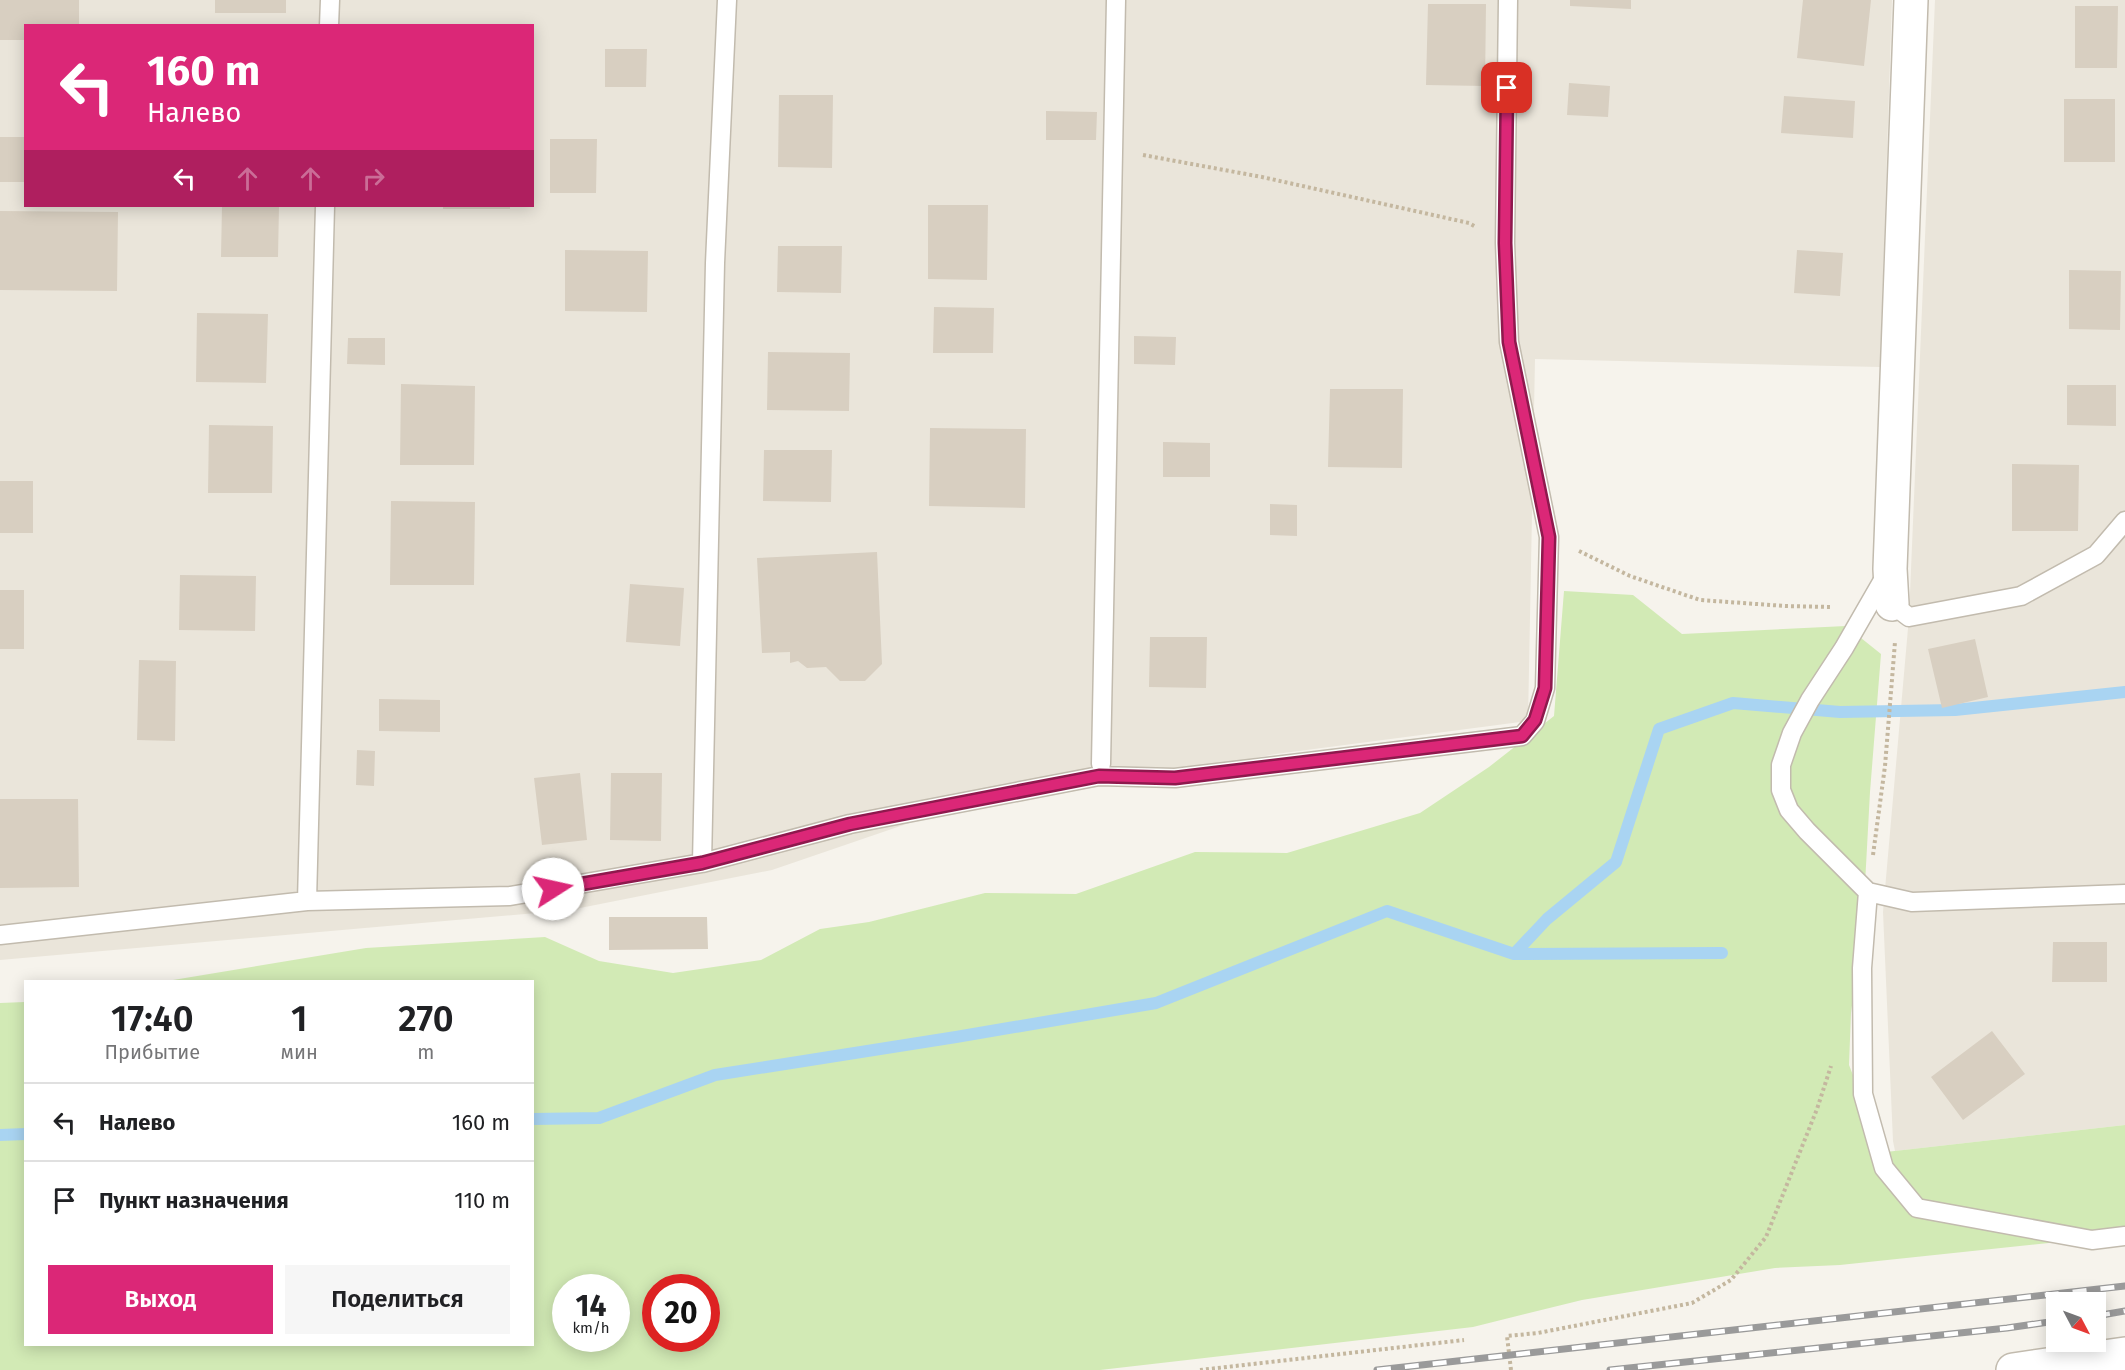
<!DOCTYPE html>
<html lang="ru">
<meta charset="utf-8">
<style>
body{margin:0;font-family:"Fira Sans",sans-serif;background:#f6f6f6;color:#202124;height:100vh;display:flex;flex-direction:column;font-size:22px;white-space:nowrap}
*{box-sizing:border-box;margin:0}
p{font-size:20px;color:#757577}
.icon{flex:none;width:33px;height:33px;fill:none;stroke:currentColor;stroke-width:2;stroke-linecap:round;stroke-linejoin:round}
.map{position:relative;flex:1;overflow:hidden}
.side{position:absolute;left:24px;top:980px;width:510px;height:366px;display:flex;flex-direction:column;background:#fff;border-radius:0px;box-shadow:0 3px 15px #0003}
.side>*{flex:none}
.hud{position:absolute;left:24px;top:24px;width:510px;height:183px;border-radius:0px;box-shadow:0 3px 15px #0003;background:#db2777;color:#fff;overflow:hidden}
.needle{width:39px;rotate:131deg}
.tools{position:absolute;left:2046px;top:1292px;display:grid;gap:12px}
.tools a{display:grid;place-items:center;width:60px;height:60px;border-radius:0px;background:#fff;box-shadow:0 3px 15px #0003;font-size:30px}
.speed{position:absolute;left:552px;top:1274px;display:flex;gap:12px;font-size:30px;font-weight:700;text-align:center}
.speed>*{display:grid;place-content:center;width:78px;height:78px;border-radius:50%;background:#fff;box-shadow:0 3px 15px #0003;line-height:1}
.speed small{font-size:15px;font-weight:400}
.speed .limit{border:9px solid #d22;background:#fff;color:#111}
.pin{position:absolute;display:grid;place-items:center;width:51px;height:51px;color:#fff;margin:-26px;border-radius:12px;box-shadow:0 3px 9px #0006}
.me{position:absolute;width:66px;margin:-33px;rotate:80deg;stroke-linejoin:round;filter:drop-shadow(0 0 4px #0008)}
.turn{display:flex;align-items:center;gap:21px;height:126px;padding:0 24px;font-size:27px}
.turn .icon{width:78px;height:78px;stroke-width:2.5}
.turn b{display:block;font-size:42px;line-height:51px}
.lanes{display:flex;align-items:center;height:57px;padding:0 24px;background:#0003;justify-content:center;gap:30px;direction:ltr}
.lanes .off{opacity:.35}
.eta{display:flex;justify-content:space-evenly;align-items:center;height:102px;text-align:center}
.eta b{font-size:36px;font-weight:600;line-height:42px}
.action{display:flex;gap:12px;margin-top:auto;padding:12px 24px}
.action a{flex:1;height:69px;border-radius:0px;background:#db2777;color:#fff;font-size:24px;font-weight:600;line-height:69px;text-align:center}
.action a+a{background:#f6f6f6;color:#202124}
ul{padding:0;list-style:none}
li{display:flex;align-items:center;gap:18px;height:78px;padding:0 24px;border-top:2px solid #e0e0e0}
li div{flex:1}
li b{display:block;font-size:22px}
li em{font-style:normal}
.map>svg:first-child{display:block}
.residential{fill:#eae5da;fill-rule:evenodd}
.green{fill:#d2eab5;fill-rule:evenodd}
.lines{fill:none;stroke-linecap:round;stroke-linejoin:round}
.stream{stroke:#a9d4f2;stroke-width:12}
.building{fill:#d8cfc1}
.lane-casing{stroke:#c2bbae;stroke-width:21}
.street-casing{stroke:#c2bbae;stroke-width:36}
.path{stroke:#c4b79f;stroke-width:4;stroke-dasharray:3 3;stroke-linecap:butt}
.lane{stroke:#fff;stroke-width:18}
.street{stroke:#fff;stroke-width:33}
.rail-casing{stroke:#9a9a9a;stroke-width:7}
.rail{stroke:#fff;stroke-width:4.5;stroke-dasharray:14;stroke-linecap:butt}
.route-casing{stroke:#8e194d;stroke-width:15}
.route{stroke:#db2777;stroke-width:10}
</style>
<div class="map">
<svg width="2125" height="1370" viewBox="0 0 2125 1370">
<rect width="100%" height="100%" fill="#f6f3ec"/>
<path class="residential" d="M 0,0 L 1892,0 L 1880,367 L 1535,359 L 1528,721 L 1276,754 L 921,819 L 772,870 L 570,910 L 0,960 ZM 26,26 L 532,26 L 532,206 L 26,206 Z
M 1935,0 L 2125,0 L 2125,1125 L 1895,1151 L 1893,1141 L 1883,912 L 1909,617 Z"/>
<path class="green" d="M 1564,591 L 1633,595 L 1682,634 L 1846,626 L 1881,654 L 1870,792 L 1863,921 L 1851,1013 L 1849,1065 L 1869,1116 L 1877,1153 L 2125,1125 L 2125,1235 L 1840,1265 L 1775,1268 L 1582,1300 L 1473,1327 L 1100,1370 L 0,1370 L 0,1003 L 25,1002 L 26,1344 L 532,1344 L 532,981 L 167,981 L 366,948 L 545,937 L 599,961 L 673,973 L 761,960 L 820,929 L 869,922 L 985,893 L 1076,894 L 1195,852 L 1287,853 L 1420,813 L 1489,767 L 1554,716 ZM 566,1287 L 616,1287 L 616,1338 L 566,1338 ZM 656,1287 L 706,1287 L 706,1338 L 656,1338 Z"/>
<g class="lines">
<path class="stream" d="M 1514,954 L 1547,919 L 1616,862 L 1659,729 L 1733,703 L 1840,712 L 1955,710 L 2125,692
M 532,1119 L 599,1118 L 715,1075 L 956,1037 L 1156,1003 L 1387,911 L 1514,954 L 1722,953
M 0,1135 L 26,1134"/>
</g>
<path class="building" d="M 0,0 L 79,0 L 79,26 L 26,26 L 26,40 L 0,40 Z
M 215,0 L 286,0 L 286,13 L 215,13 Z
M 1570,0 L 1631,0 L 1631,9 L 1570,6 Z
M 1803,0 L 1871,0 L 1864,66 L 1797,58 Z
M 1428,4 L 1486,4 L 1485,86 L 1426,85 Z
M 2075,6 L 2118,6 L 2117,68 L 2075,68 Z
M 605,49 L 647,49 L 646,87 L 605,87 Z
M 1569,83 L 1610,86 L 1608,117 L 1567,115 Z
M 779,95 L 833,95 L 832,168 L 778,167 Z
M 1784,96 L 1855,101 L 1853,138 L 1781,133 Z
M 2064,99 L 2115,99 L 2115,162 L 2064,162 Z
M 1046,111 L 1097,112 L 1096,140 L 1046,140 Z
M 0,137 L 26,137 L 26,182 L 0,182 Z
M 550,139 L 597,139 L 596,193 L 550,193 Z
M 928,205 L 988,205 L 987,280 L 928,279 Z
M 222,206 L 279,206 L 278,257 L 221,257 Z
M 443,206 L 510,206 L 510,209 L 443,209 Z
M 0,211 L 118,212 L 117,291 L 0,290 Z
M 778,246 L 842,246 L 841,293 L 777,292 Z
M 565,250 L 648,251 L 647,312 L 565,311 Z
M 1797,250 L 1843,253 L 1840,296 L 1794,293 Z
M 2069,270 L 2121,271 L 2120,330 L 2069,329 Z
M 934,307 L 994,308 L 993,353 L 933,353 Z
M 197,313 L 268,314 L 266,383 L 196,382 Z
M 1134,336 L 1176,337 L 1175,365 L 1134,364 Z
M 348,338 L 385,338 L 385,365 L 347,364 Z
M 768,352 L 850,353 L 849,411 L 767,410 Z
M 401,384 L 475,386 L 474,465 L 400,465 Z
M 2067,385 L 2116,385 L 2116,426 L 2067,425 Z
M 1330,389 L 1403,389 L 1402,468 L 1328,467 Z
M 209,425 L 273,426 L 272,493 L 208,493 Z
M 930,428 L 1026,429 L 1025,508 L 929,506 Z
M 1163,442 L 1210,443 L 1210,477 L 1163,477 Z
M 764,450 L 832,450 L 831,502 L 763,501 Z
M 2012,464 L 2079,465 L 2078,531 L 2012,531 Z
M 0,481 L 33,481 L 33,533 L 0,533 Z
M 391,501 L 475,502 L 474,585 L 390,585 Z
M 1270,504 L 1297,505 L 1297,536 L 1270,535 Z
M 877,552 L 882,664 L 865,681 L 840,681 L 826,667 L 807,668 L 798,661 L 790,663 L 790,652 L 762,653 L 757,558 Z
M 180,575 L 256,576 L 255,631 L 179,630 Z
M 630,584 L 684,588 L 680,646 L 626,642 Z
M 0,590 L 24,590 L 24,649 L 0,649 Z
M 1150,637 L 1207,637 L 1206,688 L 1149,687 Z
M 1975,639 L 1988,697 L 1942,708 L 1928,649 Z
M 139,660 L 176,661 L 175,741 L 137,740 Z
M 379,699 L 440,700 L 440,732 L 379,731 Z
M 357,750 L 375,751 L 374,786 L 356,785 Z
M 580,773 L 587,840 L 542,845 L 534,778 Z
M 611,773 L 662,773 L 661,841 L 610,840 Z
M 0,799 L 78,799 L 79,887 L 0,888 Z
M 609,917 L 707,917 L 708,949 L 609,950 Z
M 2053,942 L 2107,942 L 2107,982 L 2052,982 Z
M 1992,1031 L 2025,1074 L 1963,1120 L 1931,1077 Z"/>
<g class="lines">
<defs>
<path id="lane" d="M 329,26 L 330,0
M 1886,575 L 1844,648 L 1810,700 L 1792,733 L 1781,765 L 1781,790 L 1789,810 L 1807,831 L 1868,892 L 1912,902 L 2125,894
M 1892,604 L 1909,617 L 2021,596 L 2096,555 L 2125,521
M 1101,764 L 1116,0
M 702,863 L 715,263 L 727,0
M 1868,892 L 1862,968 L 1863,1094 L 1884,1168 L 1917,1208 L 2092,1240 L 2125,1236
M 307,901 L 325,206
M 0,935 L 307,901 L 510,896 L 702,863 L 850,824 L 1099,776 L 1175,778 L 1522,736 L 1535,721 L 1545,688 L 1549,537 L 1509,342 L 1505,243 L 1508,0"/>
<path id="street" d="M 1892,604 L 1890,569 L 1911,0
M 2013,1370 L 2125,1354"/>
</defs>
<use href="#lane" class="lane-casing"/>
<use href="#street" class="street-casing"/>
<path class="path" d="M 1143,155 L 1262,177 L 1469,223 L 1476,227
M 1579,551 L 1630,576 L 1700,600 L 1785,606 L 1832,607
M 1873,855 L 1885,766 L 1895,642
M 1200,1370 L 1464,1340
M 1511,1370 L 1507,1336 L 1538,1333 L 1692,1303 L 1731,1280 L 1766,1237 L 1817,1109 L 1831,1066"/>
<use href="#lane" class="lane"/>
<use href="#street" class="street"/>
<defs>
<path id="rail" d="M 2096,1316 L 2125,1311
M 1377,1370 L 2125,1286
M 1610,1370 L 2007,1328 L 2056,1321"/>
</defs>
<use href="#rail" class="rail-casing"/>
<use href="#rail" class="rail"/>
</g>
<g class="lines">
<defs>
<path id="route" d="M 553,889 L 702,863 L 850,824 L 1099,776 L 1175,778 L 1522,736 L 1535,720 L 1545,688 L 1549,537 L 1509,342 L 1505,243 L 1507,88"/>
</defs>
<use href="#route" class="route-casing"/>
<use href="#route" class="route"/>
</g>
</svg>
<div class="tools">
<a><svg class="needle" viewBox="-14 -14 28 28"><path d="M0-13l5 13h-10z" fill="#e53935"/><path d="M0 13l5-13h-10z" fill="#757577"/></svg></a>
</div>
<div class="speed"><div>14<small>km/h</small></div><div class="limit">20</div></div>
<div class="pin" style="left:1507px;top:88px;background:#d93025"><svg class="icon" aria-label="arrive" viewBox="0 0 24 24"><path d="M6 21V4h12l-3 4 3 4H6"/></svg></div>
<svg class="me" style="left:553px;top:889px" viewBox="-20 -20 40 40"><circle r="19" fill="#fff"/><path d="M0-13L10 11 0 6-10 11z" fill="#db2777"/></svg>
<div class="hud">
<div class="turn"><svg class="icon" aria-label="left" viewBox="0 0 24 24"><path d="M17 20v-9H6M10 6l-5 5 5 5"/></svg><div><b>160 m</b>Налево</div></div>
<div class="lanes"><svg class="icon" aria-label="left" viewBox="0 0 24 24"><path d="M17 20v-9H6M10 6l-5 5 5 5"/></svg><svg class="icon off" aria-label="ahead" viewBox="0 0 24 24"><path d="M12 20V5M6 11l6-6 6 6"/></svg><svg class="icon off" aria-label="ahead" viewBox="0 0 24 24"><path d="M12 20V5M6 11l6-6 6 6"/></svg><svg class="icon off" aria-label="right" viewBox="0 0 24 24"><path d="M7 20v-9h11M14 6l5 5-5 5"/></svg></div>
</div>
<section class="side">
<div class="eta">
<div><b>17:40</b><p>Прибытие</p></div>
<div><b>1</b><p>мин</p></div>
<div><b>270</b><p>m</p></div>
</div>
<ul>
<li><svg class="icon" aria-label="left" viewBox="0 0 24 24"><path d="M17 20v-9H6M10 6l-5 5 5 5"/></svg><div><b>Налево</b></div><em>160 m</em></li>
<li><svg class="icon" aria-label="arrive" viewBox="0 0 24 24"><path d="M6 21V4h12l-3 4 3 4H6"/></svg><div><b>Пункт назначения</b></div><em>110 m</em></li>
</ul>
<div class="action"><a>Выход</a><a>Поделиться</a></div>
</section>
</div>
